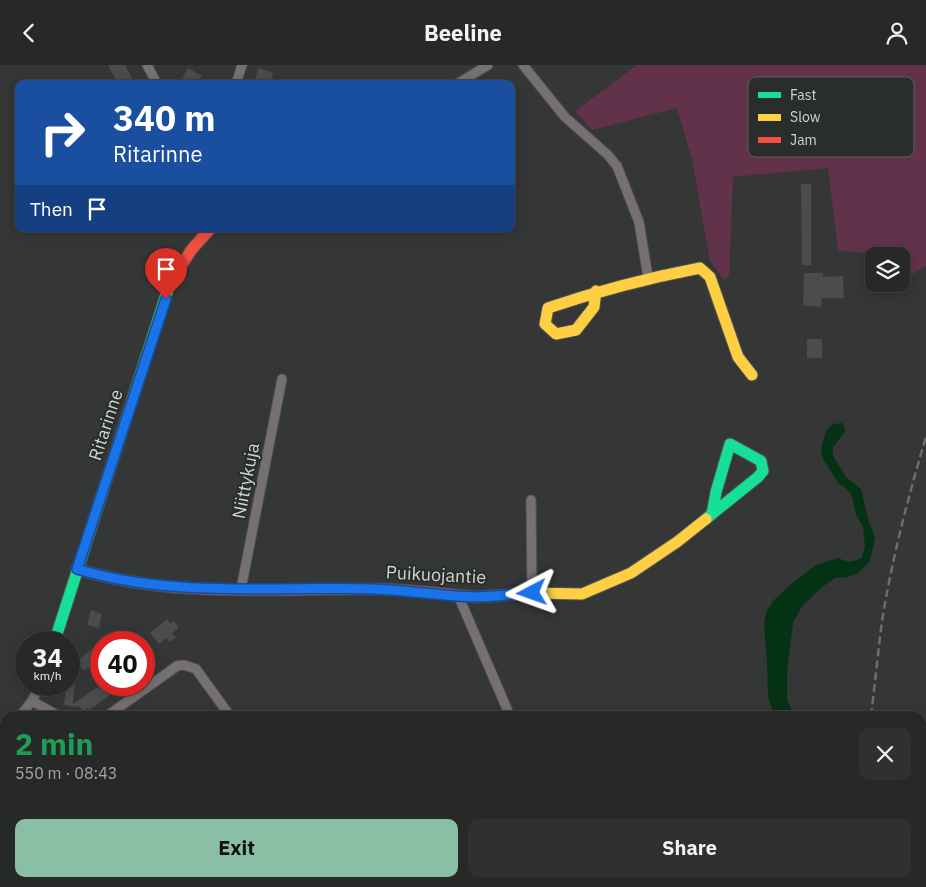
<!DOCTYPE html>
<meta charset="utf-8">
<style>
body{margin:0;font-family:"IBM Plex Sans",sans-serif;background:#2f3130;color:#f1f3f6;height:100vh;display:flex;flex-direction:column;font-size:19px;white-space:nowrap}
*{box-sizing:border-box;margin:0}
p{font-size:16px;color:#a4a6a8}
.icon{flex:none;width:28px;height:28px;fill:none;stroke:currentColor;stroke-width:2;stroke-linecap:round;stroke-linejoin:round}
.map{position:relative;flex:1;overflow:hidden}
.side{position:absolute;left:0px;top:646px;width:926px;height:176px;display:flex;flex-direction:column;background:#272928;border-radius:15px 15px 0 0;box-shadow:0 2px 12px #0003,0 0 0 1px #434545}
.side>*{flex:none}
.hud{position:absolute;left:15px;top:15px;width:500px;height:152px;border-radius:10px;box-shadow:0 2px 12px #0003,0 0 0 1px #434545;background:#1a4fa0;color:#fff;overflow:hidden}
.tools{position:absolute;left:865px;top:182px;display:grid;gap:10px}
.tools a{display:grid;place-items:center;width:45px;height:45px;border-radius:10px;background:#272928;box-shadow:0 2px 12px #0003,0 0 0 1px #434545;font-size:25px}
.speed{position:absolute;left:15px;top:566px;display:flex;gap:10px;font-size:25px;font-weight:700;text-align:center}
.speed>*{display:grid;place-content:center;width:65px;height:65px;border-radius:50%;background:#272928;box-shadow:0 2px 12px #0003,0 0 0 1px #434545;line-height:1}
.speed small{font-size:12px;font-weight:400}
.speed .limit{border:8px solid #d22;background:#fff;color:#111}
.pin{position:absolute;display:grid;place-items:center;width:42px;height:42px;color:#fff;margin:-51px -21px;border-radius:50% 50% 50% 0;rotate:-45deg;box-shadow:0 0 5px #0007}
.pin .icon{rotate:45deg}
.me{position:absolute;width:55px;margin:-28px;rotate:266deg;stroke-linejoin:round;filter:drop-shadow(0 0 4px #0008)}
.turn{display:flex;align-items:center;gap:18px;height:105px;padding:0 15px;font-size:22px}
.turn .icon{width:65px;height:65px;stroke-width:2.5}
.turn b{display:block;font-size:35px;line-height:42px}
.then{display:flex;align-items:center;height:48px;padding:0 15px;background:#0003;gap:10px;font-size:19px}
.round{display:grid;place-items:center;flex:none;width:52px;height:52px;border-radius:10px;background:#2f3130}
.head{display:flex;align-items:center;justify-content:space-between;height:85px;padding:0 15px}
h1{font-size:30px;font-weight:700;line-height:38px;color:#1e9e55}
.action{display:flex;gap:10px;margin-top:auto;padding:10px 15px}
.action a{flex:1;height:58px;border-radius:10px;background:#8abfa5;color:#111;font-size:20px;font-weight:700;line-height:58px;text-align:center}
.action a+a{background:#2f3130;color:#f1f3f6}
header{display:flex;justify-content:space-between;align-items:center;height:65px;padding:0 15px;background:#272928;font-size:22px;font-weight:700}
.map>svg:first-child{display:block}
.green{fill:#62324a}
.water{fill:#053215}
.building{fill:#4b4d4b}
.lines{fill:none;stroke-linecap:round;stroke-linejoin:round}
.street-casing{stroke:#515351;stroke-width:11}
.fast-casing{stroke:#515351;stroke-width:13}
.slow-casing{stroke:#515351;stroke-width:13}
.jam-casing{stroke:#515351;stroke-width:13}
.street{stroke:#777073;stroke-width:9}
.fast{stroke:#16e098;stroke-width:11}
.slow{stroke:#ffcf43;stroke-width:11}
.jam{stroke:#f24e42;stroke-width:11}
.rail{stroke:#6f6d6c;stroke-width:2.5;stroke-dasharray:8 4;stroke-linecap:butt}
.route-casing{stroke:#114b97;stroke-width:12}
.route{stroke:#1a73e8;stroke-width:9}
.labels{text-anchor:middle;stroke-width:4;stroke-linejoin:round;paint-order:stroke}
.street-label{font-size:18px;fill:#d1d5d2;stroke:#292e2a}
.key{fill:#292e2a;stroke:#5b605c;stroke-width:1}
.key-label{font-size:14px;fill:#d1d5d2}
</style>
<header><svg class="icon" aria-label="back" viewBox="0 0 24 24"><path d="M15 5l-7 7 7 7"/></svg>Beeline<svg class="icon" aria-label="person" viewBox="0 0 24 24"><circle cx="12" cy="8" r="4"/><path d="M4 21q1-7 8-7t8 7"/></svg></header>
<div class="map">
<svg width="926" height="822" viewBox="0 0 926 822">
<rect width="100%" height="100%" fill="#343735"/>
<path class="green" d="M 637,0 L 926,0 L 926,201 L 909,211 L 901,191 L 888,191 L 838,185 L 828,103 L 733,112 L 729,211 L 724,215 L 710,196 L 692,94 L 677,43 L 592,65 L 575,46 Z"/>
<path class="water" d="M 842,358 L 845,363 L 845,367 L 833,382 L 833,391 L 846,412 L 861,424 L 868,454 L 875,472 L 873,482 L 870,496 L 858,508 L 848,512 L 835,513 L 822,522 L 802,541 L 793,558 L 787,606 L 787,634 L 794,651 L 775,651 L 768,633 L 767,597 L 764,560 L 766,547 L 774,535 L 791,519 L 816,500 L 838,493 C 847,497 852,498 861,493 L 865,482 L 863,462 L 856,450 L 852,431 L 847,424 L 839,419 L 823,394 L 821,387 L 822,378 L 827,364 L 834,359 Z
M 926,656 L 926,707 L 921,708 L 921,658 Z
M 408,818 L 520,818 L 513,822 L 401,822 Z"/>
<path class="building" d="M 108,0 L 125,0 L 135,19 L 118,19 Z
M 188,3 L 202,11 L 197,19 L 193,19 L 182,13 Z
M 259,3 L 273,8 L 270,19 L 253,19 Z
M 801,119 L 811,119 L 811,200 L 802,200 Z
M 804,208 L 823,208 L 823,212 L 843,211 L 844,233 L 822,233 L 821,242 L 803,240 Z
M 807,274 L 822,274 L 822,293 L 807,293 Z
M 91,545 L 102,549 L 99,563 L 87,560 Z
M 167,554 L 170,559 L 174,556 L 179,563 L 172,568 L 176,572 L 169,577 L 166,573 L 159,579 L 150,568 Z
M 101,577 L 101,593 L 84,606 L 77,597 L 73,639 L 101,620 L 125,620 L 89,645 L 88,643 L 83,646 L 80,642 L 64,640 L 66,620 L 69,620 L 69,602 Z"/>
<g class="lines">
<defs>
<path id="street" d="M 147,0 L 157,19
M 523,0 L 565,52 L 608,90 L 617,101 L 639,157 L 648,212
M 236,19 L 242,0
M 457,19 L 488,0
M 531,435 L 532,528
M 241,524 L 282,314
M 458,530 L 510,651
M 32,636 L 59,651
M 20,651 L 32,636 L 40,620
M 107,651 L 177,601 L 184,600 L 196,604 L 230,651
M 0,669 L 5,666
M 921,800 L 926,801
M 163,818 L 166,822
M 728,822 L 732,818"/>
<path id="fast" d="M 706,454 L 712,449 L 716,427 L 730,379 L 761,396 L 763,406 L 758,412 L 712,449
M 54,578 L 169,221"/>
<path id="slow" d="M 596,226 L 594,242 L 576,265 L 556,269 L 545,259 L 548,243 C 598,226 648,213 700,203 L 710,212 L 738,292 L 752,310
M 492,531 L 532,528 L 582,529 L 631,508 L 677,477 L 706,454"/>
<path id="jam" d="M 169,221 L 171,216 L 192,184 L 210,164
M 77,504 C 171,533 273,523 369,524 C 405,524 441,529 476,532 L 492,531
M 0,675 L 0,681"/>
</defs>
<use href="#street" class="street-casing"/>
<use href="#fast" class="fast-casing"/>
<use href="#slow" class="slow-casing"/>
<use href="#jam" class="jam-casing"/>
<use href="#street" class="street"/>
<use href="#fast" class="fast"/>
<use href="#slow" class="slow"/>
<use href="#jam" class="jam"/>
<path class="rail" d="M 871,651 C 875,619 878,587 882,556 C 892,494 908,432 926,372
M 854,822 L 855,818"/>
</g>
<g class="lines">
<defs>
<path id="route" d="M 166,234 L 77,504 C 172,533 275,521 372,524 C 407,525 441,531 475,532 C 494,532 513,529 532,528"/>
</defs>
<use href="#route" class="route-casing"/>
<use href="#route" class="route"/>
</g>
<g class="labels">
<g class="street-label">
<text transform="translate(106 360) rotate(-72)" y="6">Ritarinne</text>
<text transform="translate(246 416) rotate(-79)" y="6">Niittykuja</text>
<text transform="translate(436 510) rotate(3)" y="6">Puikuojantie</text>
</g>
</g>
<rect x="748" y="12" width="166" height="80" rx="8" class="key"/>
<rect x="758" y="27" width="23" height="6" fill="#16e098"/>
<rect x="758" y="49" width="23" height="7" fill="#ffcf43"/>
<rect x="758" y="72" width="23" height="6" fill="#f24e42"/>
<g class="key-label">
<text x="790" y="35">Fast</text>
<text x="790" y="57">Slow</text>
<text x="790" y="80">Jam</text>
</g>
</svg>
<div class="tools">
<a><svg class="icon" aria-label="layers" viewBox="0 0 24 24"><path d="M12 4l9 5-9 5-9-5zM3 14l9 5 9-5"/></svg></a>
</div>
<div class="speed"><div>34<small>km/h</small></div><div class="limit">40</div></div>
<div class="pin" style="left:166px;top:234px;background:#d93025"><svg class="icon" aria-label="arrive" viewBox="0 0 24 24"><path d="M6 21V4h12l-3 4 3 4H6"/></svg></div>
<svg class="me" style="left:532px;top:528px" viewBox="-20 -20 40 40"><path d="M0-17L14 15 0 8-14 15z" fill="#1a73e8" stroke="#fff" stroke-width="4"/></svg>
<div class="hud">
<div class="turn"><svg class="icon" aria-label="right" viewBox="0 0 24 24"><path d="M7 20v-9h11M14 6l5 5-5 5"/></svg><div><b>340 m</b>Ritarinne</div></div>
<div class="then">Then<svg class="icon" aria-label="arrive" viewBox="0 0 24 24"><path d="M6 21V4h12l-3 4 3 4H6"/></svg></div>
</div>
<section class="side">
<div class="head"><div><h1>2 min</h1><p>550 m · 08:43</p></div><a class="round"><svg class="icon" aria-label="close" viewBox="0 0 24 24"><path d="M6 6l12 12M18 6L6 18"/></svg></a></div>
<div class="action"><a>Exit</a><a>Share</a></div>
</section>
</div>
